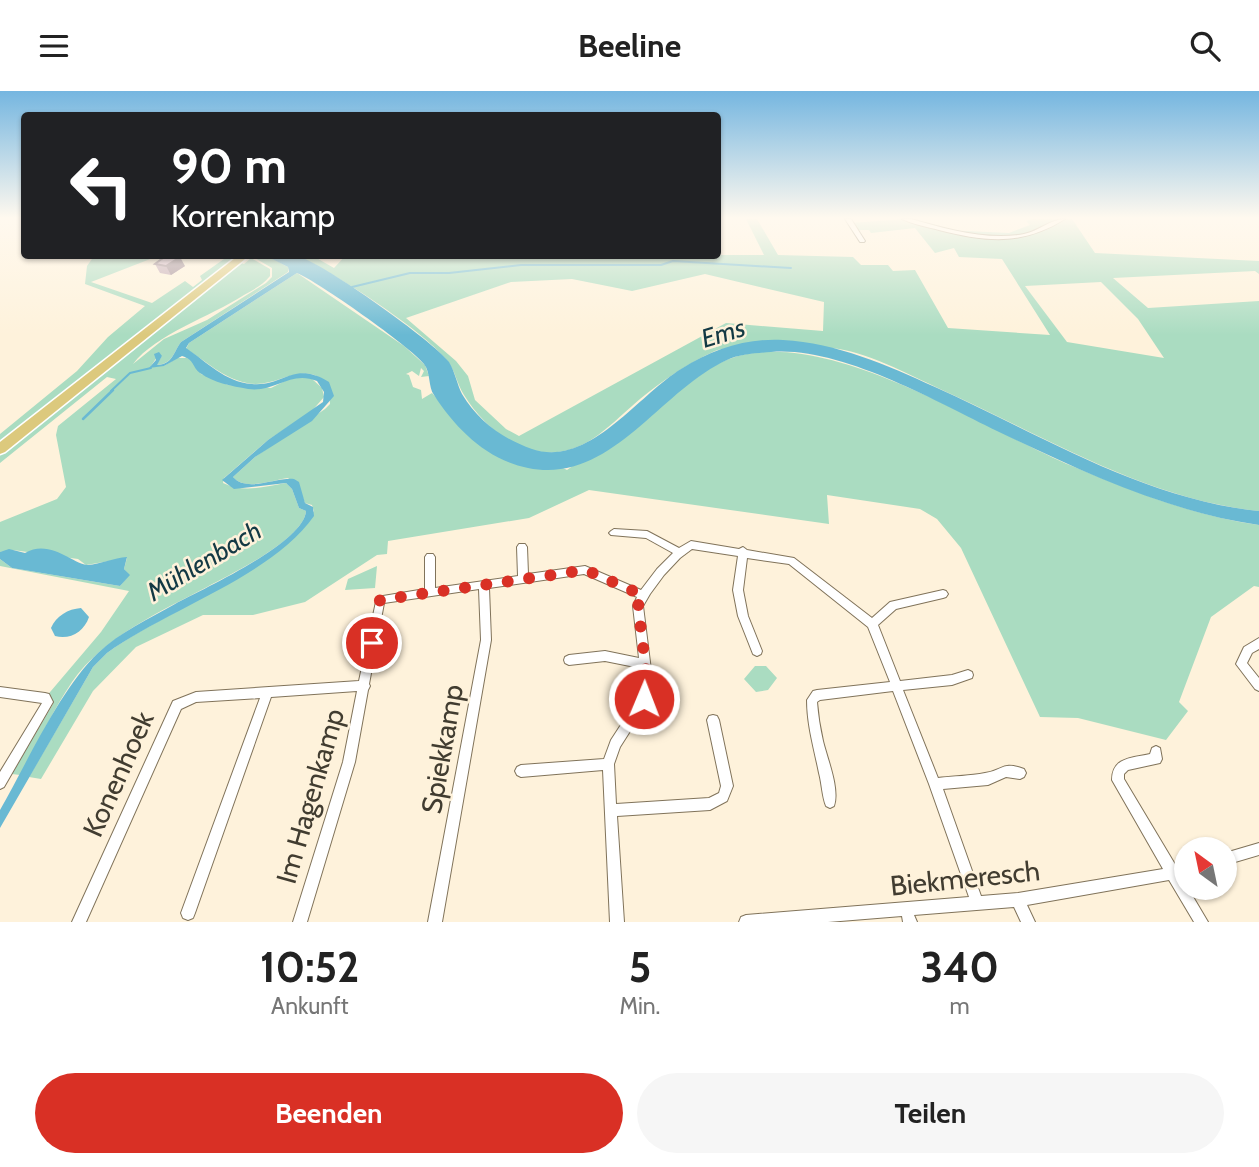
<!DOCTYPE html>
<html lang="de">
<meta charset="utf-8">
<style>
body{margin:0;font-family:Cabin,sans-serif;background:#f6f6f6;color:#222;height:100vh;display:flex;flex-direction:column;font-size:26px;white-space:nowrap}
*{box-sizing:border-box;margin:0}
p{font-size:23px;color:#767676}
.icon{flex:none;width:38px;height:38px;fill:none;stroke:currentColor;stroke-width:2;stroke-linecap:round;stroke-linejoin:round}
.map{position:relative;height:831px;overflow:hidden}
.side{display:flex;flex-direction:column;background:#fff;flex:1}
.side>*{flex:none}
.top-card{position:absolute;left:21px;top:21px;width:700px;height:147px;border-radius:7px;box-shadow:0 2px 5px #0004;background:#202124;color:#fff;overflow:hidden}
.needle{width:46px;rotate:327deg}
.tools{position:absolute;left:1174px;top:746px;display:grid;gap:14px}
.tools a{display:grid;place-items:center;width:63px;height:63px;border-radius:50%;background:#fff;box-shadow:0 2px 5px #0004;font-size:35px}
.pin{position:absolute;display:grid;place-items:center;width:60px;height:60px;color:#fff;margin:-30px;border:4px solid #fff;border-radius:50%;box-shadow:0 2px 7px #0007}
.me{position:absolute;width:77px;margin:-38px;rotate:1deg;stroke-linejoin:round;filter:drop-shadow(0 0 5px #0008)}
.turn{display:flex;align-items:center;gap:24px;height:147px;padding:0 35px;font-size:32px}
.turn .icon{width:91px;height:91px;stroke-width:2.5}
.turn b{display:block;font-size:49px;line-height:60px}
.eta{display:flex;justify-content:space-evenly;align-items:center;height:119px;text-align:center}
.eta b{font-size:42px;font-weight:700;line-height:49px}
.button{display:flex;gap:14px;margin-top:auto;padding:14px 35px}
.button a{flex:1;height:80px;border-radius:42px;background:#d93025;color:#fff;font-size:28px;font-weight:700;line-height:80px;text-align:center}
.button a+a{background:#f6f6f6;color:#222}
header{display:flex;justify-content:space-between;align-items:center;height:91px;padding:0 35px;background:#fff;font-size:32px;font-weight:700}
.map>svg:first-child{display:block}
.green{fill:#aadcc1;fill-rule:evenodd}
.water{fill:#69b9d3}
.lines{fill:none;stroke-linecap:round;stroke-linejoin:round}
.stream-far1{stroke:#69b9d3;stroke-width:2}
.stream{stroke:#69b9d3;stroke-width:2.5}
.minor-casing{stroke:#80735a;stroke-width:2}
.primary-casing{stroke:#fff;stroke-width:3}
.minor{fill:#fff;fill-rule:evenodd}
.primary{fill:#dcc97d;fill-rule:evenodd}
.wall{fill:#c1a6b3}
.shaded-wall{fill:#9d8792}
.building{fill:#e0c1d0;stroke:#9d8792;stroke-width:2}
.route{stroke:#d93025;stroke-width:12;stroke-dasharray:0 21.6}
.labels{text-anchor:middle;stroke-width:5;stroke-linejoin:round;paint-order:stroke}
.water-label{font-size:26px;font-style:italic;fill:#133944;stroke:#fef2db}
.near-street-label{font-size:28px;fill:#413c30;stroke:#fef2db}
</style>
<header><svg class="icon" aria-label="menu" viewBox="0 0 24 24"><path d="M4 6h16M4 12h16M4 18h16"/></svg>Beeline<svg class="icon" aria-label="search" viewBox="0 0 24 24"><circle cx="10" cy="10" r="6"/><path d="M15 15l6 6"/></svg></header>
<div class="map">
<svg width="1259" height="831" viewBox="0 0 1259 831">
<rect width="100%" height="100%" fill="#fef2db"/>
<path class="green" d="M 746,128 L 757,128 L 778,164 L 853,166 L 861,174 L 888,174 L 893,180 L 915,179 L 948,237 L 1050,244 L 1002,168 L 959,166 L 954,157 L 935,162 L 915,137 L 871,142 L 869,139 L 856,139 L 851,132 L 905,128 L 945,139 L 1009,142 L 1030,134 L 1026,130 L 1032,128 L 1072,128 L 1095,162 L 1259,170 L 1259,183 L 1255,180 L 1113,187 L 1148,217 L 1259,210 L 1259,420 C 1144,408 1043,344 940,298 C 908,283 865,260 831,257 C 812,255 728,254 715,260 C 688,272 663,289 640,308 C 609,334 582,369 536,360 C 505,353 481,331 464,304 C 457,293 455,279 447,269 C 421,238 335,182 298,165 L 313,165 L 334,177 L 346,164 L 518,164 L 519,168 L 556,164 L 764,164 ZM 705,183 L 824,211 L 823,240 L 726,232 L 519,345 L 506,338 L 475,309 L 468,285 L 456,270 L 406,227 L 511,191 L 572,188 L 632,200 ZM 1101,191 L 1138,228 L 1164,267 L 1067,251 L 1025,195 Z
M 94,165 L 158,165 L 91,191 L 152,212 L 185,190 L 193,196 L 202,189 L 200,185 L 224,168 L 210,165 L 235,165 L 230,168 L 244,173 L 251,167 L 270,178 L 270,185 C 263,194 253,199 244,204 C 210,226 156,243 133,273 L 164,248 L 207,229 L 266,192 L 272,186 L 272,177 L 253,166 C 266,162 276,170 288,176 L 288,181 L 181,251 C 173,262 173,273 156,274 L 162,265 L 157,266 L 151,275 L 164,275 L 177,267 L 187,267 L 195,271 L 201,283 L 228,294 L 271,297 L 291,287 L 311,287 L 322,297 L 324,306 L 311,321 L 268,349 L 224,387 L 223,392 C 243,402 264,396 286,392 L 292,398 L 299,417 L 306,420 C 304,448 231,483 207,496 C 161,520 102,547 72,591 C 53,619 37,654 20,684 L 12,683 L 53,613 L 45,607 L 101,541 L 129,500 L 0,475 L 0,468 L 12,477 L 120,495 L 129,484 L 124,478 L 127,467 L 86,474 L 78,468 L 13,459 L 0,461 L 0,431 L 57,408 L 66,396 L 56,344 L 58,335 L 116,288 L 107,286 L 0,372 L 0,343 L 77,280 L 108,246 L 145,215 L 85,193 L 87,175 Z
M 297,182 L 404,255 L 425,274 L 429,285 L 421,286 L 424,280 L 421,277 L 419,285 L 412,280 L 406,283 L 409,284 L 413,296 L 421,299 L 422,308 L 432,302 L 448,320 L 567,379 C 599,356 631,335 663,312 C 684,297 705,277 729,268 C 824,232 984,338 1072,375 C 1132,400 1194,425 1259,434 L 1259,496 L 1254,495 L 1211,526 L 1179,611 L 1188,620 L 1166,649 L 1078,627 L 1040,626 L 961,457 L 937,428 L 920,418 L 827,404 L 829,433 L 589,399 L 529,427 L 388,450 L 387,463 L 377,464 L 305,511 L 253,524 L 203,524 L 136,556 L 93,600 L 41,688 L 29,686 L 93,576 L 107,562 C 175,513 263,490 314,420 L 312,414 L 305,412 L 299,397 L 288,387 C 273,389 244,400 233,386 L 255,366 L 325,318 L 330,313 L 329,294 C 302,266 277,299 247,292 C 222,287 207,270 186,258 L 189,252 Z
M 377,475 L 375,497 L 345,499 L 348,488 Z
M 755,575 L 766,575 L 777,587 L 768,599 L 756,601 L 744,588 Z"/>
<path class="water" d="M 266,165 C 277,164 290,162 300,166 C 326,174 433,250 449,271 C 455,281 457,293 462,303 C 478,330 503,348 532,358 C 589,377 637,305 681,278 C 713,258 746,247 783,249 C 837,252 887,274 935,296 C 1040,343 1142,408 1259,420 L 1259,434 C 1167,421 1079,379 997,340 C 935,310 840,255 771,261 C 758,262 739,263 727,269 C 659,300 611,394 528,377 C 487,369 456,338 434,304 C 428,296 431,282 424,273 C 411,256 317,190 297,182 L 189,252 L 186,257 C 207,271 225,291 252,293 C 284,296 293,269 329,291 L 334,305 L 312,330 L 255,366 L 233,386 C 247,402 276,386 294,388 L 299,391 L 305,412 L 313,416 L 314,425 C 271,486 167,518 107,562 L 93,576 L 0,737 L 0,719 C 27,672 60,598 98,562 C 120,541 149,528 175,513 C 203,498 304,452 306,420 L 299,417 L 292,398 L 286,392 L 234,398 L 222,389 L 268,349 L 323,311 L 324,301 L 317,290 C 290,279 275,302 248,298 C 232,295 214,292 200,282 C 192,276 195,269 182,265 L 164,275 L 149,277 L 156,269 L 154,263 L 159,261 L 162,265 L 157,274 C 173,273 173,262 181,251 L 289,181 L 288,176 Z
M 9,458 L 25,462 C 50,447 74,474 88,474 C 100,473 114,467 127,466 L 124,478 L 130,484 L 120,495 L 12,477 L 0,468 L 0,461 Z
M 81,517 L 89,526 C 84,541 70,549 55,545 L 51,537 C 56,525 68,518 81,517 Z"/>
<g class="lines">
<path class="stream-far1" d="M 352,196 L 410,182 L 449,182 L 521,174 L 661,174 L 673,170 L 791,177
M 111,300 L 130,282 L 151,277"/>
<path class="stream" d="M 83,328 L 113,299"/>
<defs>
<path id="minor" d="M 845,128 L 851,128 L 865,150 L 864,151 L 860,151 Z
M 902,128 L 911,128 C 947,138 987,150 1024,143 C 1039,140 1050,128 1065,128 C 1022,155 986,151 939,139 C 927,136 913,133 902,128 Z
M 614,438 L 647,440 L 679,457 L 691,450 L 739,458 L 743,456 L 747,459 L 794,467 L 872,527 L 890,511 L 943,499 L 946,500 L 948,503 L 946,506 L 943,507 L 896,518 L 878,534 L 900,590 L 952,584 L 968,579 L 972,581 L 973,584 L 972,587 L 952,594 L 903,599 L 938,687 C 954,685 970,685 985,682 C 1004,679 1002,670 1024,678 L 1026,682 L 1024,686 L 1020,688 L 1006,686 L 988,694 L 943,698 L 981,805 L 1018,802 L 1163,778 L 1112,689 C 1112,666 1132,667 1150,663 L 1152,657 L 1156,655 L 1160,657 L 1162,668 L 1160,672 L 1128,679 L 1124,683 L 1124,688 L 1176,775 L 1186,774 L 1186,786 L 1182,787 L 1208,831 L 1194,831 L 1169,789 L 1027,814 L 1035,831 L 1021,831 L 1014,816 L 914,824 L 917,831 L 903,831 L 902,825 L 828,831 L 739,831 L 741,826 L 746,824 L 969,806 L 929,693 L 893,600 L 820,609 L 817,611 C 818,624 820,637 823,650 C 827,667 840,698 834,715 L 830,717 L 826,715 C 822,705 822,693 819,682 C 814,657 807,634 807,609 L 813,600 L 817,599 L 890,591 L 868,536 L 789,473 L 747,467 L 743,499 L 748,525 L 762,560 L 761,563 L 757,565 L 753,563 L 738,525 L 733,499 L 738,465 L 692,458 L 680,467 L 664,484 L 650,503 L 643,515 L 653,595 L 648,612 L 620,656 L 614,673 L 616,713 L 709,707 L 719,702 L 721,695 L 707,629 L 709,625 L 713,624 L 717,625 L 719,629 L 733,695 L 727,710 L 710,719 L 617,725 L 624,831 L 610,831 L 603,679 L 521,686 L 517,684 L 515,680 L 517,676 L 521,674 L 604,668 L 611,649 L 639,606 L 643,595 L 640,577 L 605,570 L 569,574 L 565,572 L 564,569 L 565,566 L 569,564 L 605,560 L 639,567 L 633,515 L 637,506 L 584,483 L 489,497 L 491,549 L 442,831 L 428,831 L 481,549 L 479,498 L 384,512 L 369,593 L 370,595 L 368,599 L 355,671 L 307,831 L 293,831 L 343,671 L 357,600 L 271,606 L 195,822 L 193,827 L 188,829 L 183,827 L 181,822 L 260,607 L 196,611 L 181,618 L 86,831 L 72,831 L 173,610 L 196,601 L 359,590 L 377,506 L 425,498 L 425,466 L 427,463 L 433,463 L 435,466 L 435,497 L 518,485 L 517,456 L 519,453 L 525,453 L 527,456 L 528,483 L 585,475 L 641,499 L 657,478 L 673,462 L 646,447 L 611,444 L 609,442 L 611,440 Z
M 1259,547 L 1259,558 L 1252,562 L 1247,572 L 1259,587 L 1259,600 L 1255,598 L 1236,573 L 1244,556 Z
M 0,596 L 45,602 L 49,603 L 53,611 L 4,696 L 0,698 L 0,681 L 42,612 L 0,606 Z
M 1259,752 L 1259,764 L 1225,774 L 1225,762 Z"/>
<path id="primary" d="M 239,164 L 250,164 L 5,361 L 0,363 L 0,351 Z"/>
</defs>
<use href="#minor" class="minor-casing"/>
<use href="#primary" class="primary-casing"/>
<use href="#minor" class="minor"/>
<use href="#primary" class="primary"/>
</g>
<path class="wall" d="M 155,173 L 185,175 L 171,184 L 160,182 Z"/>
<path class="shaded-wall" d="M 180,166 L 185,175 L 171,184 L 166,175 Z"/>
<path class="building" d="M 167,164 L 180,166 L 166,175 L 155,173 Z"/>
<linearGradient id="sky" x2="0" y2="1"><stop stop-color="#75b6e0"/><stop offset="0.52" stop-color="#fff9ef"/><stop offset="1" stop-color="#fff9ef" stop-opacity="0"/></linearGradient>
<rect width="1259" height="244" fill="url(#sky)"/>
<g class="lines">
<path class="route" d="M 372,552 L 380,509 L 586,479 L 642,504 L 638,515 L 648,595 L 644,608"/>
</g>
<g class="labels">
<g class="water-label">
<text transform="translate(723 242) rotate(-17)" y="9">Ems</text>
<text transform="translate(204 470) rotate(-31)" y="9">Mühlenbach</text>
</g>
<g class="near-street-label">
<text transform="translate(442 658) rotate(-80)" y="10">Spiekkamp</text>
<text transform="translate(118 683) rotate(-66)" y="10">Konenhoek</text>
<text transform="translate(310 705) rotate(-74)" y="10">Im Hagenkamp</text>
<text transform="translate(965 787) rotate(-6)" y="10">Biekmeresch</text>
</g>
</g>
</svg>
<div class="tools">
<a><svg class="needle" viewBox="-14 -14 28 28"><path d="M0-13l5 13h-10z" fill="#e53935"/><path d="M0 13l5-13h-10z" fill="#767676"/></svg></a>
</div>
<div class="pin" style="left:372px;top:552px;background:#d93025"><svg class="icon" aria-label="arrive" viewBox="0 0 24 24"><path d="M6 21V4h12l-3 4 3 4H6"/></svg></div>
<svg class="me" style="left:644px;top:608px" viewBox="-20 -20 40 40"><circle r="17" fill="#d93025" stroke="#fff" stroke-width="3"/><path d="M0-11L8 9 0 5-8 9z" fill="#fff"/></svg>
<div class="top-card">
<div class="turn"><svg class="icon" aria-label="left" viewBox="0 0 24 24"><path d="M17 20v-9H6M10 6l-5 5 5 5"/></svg><div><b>90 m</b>Korrenkamp</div></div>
</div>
</div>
<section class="side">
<div class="eta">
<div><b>10:52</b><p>Ankunft</p></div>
<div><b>5</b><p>Min.</p></div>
<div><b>340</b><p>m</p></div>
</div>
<div class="button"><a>Beenden</a><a>Teilen</a></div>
</section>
